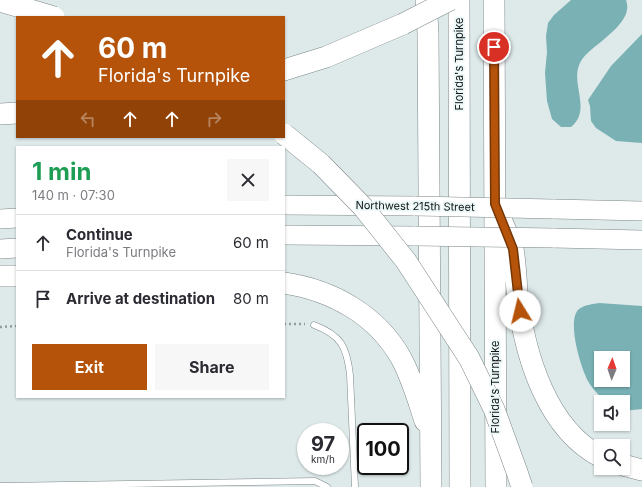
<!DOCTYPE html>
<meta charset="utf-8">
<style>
body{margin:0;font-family:Inter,sans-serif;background:#f7f7f7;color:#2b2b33;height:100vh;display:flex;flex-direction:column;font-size:15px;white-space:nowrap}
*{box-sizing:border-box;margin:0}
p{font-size:13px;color:#7c7c81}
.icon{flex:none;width:22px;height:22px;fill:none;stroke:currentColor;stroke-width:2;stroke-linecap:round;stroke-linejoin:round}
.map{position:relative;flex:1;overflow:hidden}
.details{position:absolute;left:16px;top:146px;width:269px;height:252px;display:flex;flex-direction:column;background:#fff;border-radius:0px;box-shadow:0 1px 3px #0004}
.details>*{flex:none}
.top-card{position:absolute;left:16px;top:16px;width:269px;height:122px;border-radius:0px;box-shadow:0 1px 3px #0004;background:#b45309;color:#fff;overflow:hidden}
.needle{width:26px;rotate:2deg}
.buttons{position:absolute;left:594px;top:351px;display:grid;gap:8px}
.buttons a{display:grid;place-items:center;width:36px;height:36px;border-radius:0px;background:#fff;box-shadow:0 1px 3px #0004;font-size:20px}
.speed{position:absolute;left:297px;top:423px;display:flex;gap:8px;font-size:20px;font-weight:700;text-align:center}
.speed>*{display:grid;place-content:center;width:52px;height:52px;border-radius:50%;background:#fff;box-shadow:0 1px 3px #0004;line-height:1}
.speed small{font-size:10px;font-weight:400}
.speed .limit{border:2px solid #111;border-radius:6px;background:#fff;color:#111}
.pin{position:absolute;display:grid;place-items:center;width:34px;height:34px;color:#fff;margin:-17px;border:2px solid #fff;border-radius:50%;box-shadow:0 1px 4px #0007}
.me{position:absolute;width:44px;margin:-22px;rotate:351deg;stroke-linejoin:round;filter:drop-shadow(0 0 3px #0008)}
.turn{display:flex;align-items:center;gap:14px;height:84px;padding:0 16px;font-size:18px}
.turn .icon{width:52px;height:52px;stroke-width:2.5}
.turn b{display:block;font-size:28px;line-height:34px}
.lanes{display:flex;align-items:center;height:38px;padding:0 16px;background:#0003;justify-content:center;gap:20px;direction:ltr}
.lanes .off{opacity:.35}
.round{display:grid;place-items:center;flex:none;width:42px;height:42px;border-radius:0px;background:#f7f7f7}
.head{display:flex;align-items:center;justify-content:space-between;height:68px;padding:0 16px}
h1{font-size:24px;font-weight:700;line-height:30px;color:#1e9e55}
.primary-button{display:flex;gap:8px;margin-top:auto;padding:8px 16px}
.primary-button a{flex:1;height:46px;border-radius:0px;background:#b45309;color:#fff;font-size:16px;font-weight:700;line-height:46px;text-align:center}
.primary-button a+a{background:#f7f7f7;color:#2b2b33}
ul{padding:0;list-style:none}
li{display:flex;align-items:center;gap:12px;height:56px;padding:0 16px;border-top:1px solid #e1e1e2}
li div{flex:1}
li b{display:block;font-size:15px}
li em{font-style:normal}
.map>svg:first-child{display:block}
.water{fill:#79b1b4;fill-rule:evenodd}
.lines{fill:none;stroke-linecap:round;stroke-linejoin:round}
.lane-casing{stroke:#7d8788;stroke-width:7}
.primary-casing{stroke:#7d8788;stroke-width:20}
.highway-casing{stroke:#7d8788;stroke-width:22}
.path{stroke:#939c9d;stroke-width:2.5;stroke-dasharray:2 3;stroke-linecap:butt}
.lane{stroke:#fff;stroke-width:6}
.primary{stroke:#fff;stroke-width:19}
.highway{stroke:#fff;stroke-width:21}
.primary-bridge-casing{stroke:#7d8788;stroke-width:20;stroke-linecap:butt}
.highway-bridge-casing{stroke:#7d8788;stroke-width:22;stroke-linecap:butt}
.primary-bridge{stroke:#fff;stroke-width:19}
.highway-bridge{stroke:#fff;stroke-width:21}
.route-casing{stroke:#753606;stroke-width:10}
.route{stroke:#b45309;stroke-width:7}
.labels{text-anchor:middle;stroke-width:3.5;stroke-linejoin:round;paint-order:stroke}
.street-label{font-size:11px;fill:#0f1313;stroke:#ebf7f7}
</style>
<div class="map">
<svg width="642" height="487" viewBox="0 0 642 487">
<rect width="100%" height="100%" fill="#dee9ea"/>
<path class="water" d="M 571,0 L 626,0 C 635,23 595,43 583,58 C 566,80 594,108 571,127 L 561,127 L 552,119 L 547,101 L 545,73 L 547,52 L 546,36 L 548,23 L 554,15 Z
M 642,34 L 642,143 L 616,141 L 596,128 L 591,121 L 590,106 L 588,100 L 611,66 Z
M 599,303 L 642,306 L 642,409 L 623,411 L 623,402 L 606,402 C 600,396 592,389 588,381 C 581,368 566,320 579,309 C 584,305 593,304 599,303 ZM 601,358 L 623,358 L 623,380 L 601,380 Z"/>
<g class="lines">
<defs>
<path id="lane" d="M 314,325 C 341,335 347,347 350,375 L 355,487
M 0,486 L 315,481 L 327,487"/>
<path id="primary" d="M 284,205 L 415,206
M 553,209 L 642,211
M 0,219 L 17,218
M 284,235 L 415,236
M 553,238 L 642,240
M 0,249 L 17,248"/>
<path id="highway" d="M 426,0 L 428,33 L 431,487
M 459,0 L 460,487
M 494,0 L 496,487
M 284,70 L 326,57 L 403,24
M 0,114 L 17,113
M 502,221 C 505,230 511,240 513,249 C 516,265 516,285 518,301 C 526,357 547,429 601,457
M 0,276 L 17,276
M 284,283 C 332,290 377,315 401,358 C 412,378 418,400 425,421
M 623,465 L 642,470"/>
</defs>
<use href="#lane" class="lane-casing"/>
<use href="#primary" class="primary-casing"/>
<use href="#highway" class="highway-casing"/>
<path class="path" d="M 284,324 L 305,324
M 0,327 L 17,326"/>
<use href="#lane" class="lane"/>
<use href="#primary" class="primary"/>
<use href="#highway" class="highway"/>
<defs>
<path id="primary-bridge" d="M 415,206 L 553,209
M 415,236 L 553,238"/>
<path id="highway-bridge" d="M 0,1 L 54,17
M 403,24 L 450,0
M 284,134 L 321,164 L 363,207 L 406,261 L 469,358 L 494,409 L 517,472 L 522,487"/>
</defs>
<use href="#primary-bridge" class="primary-bridge-casing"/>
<use href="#highway-bridge" class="highway-bridge-casing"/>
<use href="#primary-bridge" class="primary-bridge"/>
<use href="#highway-bridge" class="highway-bridge"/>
</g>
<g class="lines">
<defs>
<path id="route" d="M 494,47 L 495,204 L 513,249 L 520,311"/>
</defs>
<use href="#route" class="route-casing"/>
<use href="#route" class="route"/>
</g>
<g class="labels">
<g class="street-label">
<text transform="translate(459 64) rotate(-90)" y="4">Florida's Turnpike</text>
<text transform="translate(415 206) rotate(1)" y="4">Northwest 215th Street</text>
<text transform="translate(495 387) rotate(-90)" y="4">Florida's Turnpike</text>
</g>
</g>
</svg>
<div class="buttons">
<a><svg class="needle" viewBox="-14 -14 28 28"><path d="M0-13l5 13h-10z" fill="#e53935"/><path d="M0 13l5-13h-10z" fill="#7c7c81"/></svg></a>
<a><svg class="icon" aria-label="sound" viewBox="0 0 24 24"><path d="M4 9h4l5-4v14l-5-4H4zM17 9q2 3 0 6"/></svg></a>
<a><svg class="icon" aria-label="search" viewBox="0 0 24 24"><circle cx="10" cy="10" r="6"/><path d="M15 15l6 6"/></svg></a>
</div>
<div class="speed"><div>97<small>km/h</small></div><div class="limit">100</div></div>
<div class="pin" style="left:494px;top:47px;background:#d93025"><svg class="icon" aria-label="arrive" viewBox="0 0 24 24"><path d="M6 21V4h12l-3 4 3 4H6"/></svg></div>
<svg class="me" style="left:520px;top:311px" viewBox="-20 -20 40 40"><circle r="19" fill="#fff"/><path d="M0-13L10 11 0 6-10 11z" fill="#b45309"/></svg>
<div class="top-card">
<div class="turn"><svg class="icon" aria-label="ahead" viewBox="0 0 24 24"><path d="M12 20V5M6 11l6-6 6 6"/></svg><div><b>60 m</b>Florida's Turnpike</div></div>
<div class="lanes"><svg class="icon off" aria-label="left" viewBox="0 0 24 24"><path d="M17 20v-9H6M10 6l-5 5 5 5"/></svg><svg class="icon" aria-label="ahead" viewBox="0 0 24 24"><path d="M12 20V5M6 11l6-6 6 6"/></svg><svg class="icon" aria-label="ahead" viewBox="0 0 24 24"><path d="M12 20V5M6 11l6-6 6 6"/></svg><svg class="icon off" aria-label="right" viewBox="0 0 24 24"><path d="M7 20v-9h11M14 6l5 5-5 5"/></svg></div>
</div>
<section class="details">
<div class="head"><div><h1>1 min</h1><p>140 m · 07:30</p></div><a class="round"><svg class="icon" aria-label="close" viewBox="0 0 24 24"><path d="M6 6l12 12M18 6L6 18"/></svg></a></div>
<ul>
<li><svg class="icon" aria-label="ahead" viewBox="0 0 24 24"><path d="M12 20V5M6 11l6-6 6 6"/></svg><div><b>Continue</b><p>Florida's Turnpike</p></div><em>60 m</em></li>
<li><svg class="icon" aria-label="arrive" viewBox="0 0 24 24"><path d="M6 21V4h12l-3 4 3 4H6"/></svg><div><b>Arrive at destination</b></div><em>80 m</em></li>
</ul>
<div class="primary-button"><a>Exit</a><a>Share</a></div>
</section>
</div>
